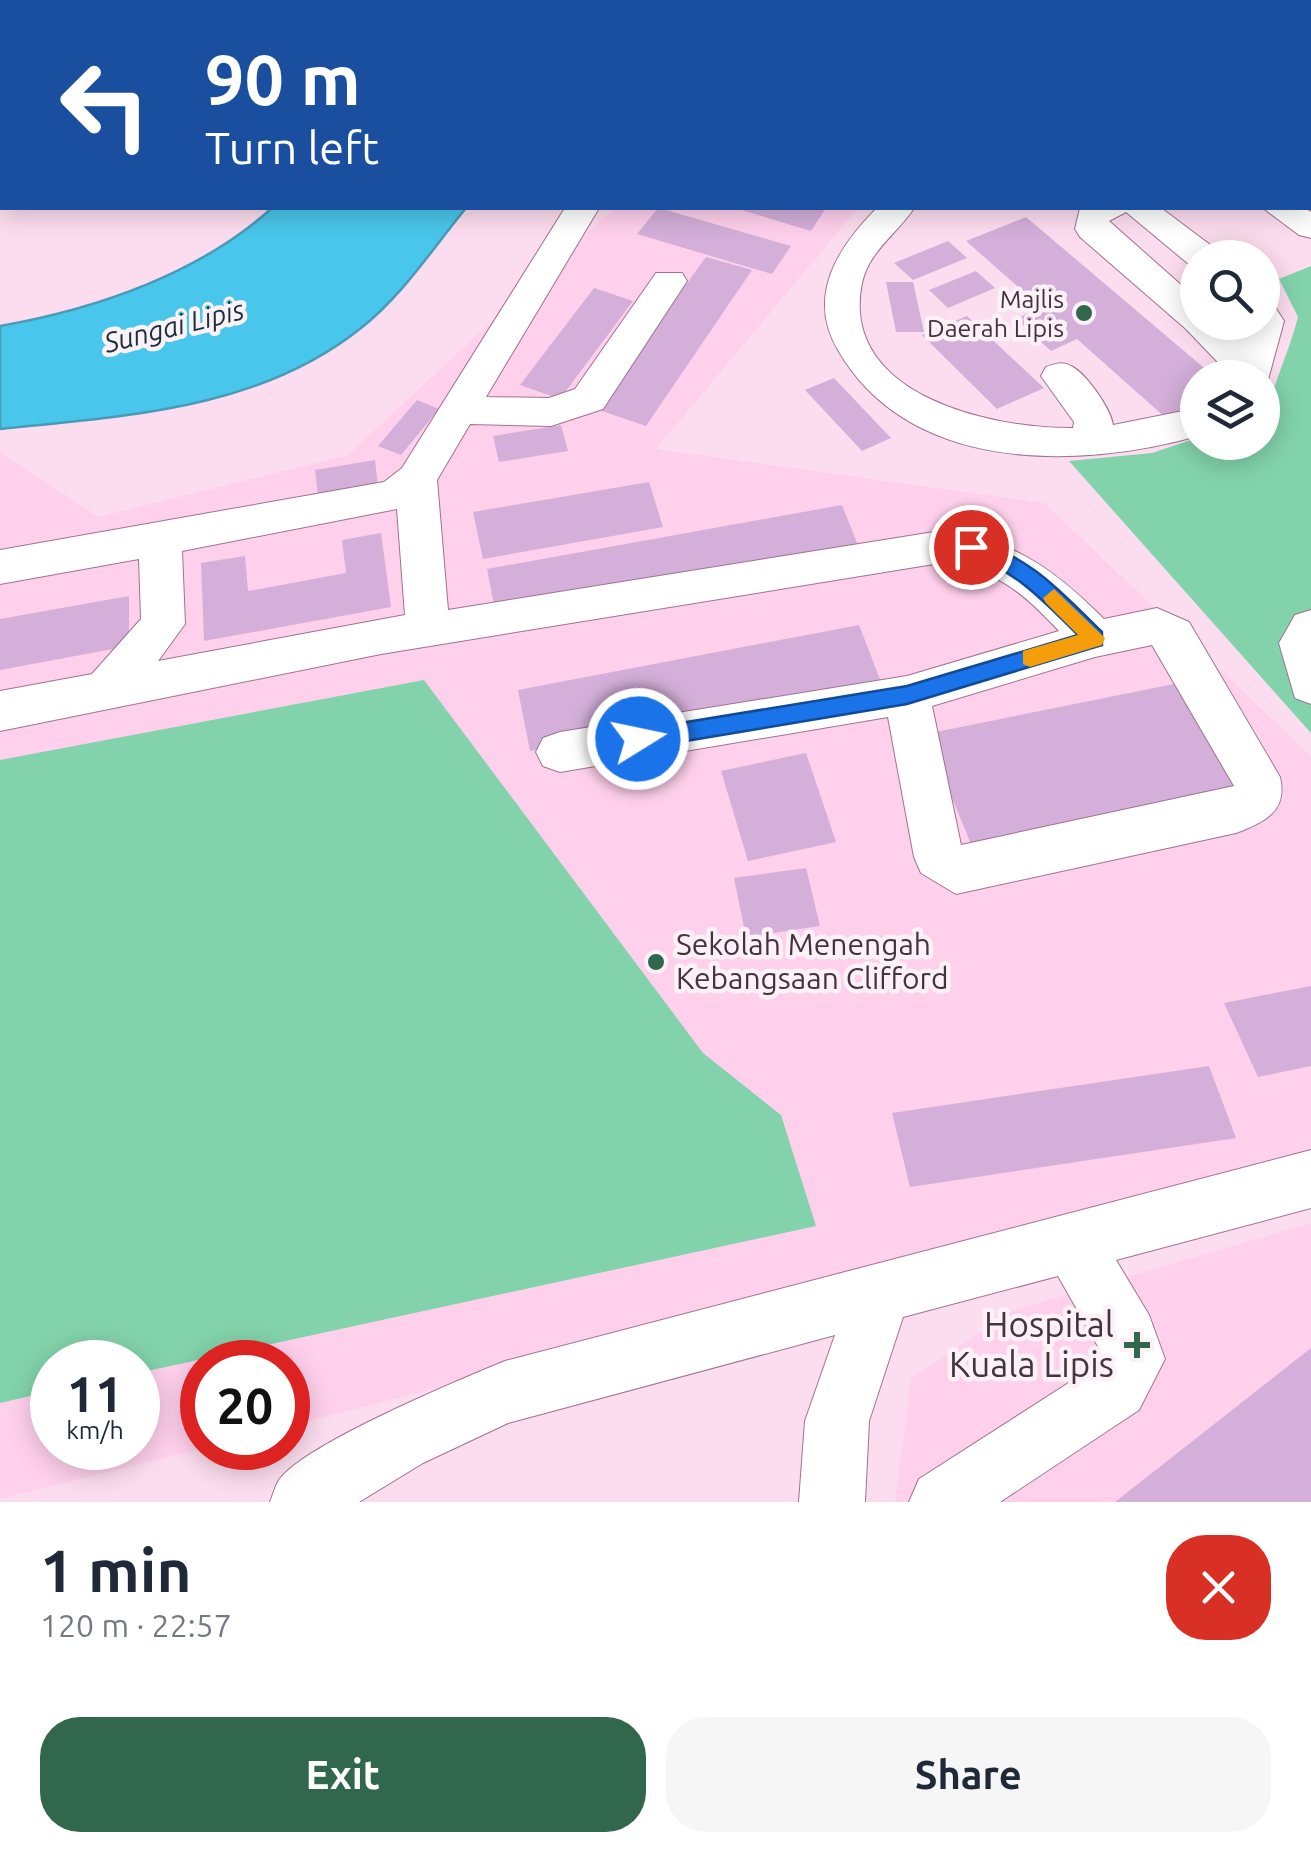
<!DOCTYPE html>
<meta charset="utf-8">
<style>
body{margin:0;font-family:Ubuntu,sans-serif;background:#f6f6f7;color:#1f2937;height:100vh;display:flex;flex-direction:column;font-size:38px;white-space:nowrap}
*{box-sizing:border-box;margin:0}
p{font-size:32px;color:#747a83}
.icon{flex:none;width:55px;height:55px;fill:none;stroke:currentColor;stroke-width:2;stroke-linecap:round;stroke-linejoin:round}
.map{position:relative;height:1502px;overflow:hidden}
.drawer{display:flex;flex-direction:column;background:#fff;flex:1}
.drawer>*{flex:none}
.banner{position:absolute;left:0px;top:0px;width:1312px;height:210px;box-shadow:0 5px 25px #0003;background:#1a4fa0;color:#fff;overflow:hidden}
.fabs{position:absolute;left:1180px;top:240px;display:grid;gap:20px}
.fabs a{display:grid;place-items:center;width:100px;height:100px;border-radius:50%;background:#fff;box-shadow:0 5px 25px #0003;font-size:50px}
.speed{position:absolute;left:30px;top:1340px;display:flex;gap:20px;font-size:50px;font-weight:700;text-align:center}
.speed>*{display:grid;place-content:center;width:130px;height:130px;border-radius:50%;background:#fff;box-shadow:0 5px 25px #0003;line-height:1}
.speed small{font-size:25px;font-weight:400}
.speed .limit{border:15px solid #d22;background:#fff;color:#111}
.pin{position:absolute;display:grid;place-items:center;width:85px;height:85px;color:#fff;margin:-42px;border:5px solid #fff;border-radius:50%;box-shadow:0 2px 10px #0007}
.me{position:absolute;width:110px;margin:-55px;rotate:80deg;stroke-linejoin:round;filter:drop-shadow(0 0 8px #0008)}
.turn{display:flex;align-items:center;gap:35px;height:210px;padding:0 40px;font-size:45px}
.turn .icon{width:130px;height:130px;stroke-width:2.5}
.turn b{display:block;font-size:70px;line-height:85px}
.round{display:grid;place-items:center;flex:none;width:105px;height:105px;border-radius:40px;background:#f6f6f7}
.summary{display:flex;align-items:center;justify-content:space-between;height:170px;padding:0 40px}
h1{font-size:60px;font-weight:700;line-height:75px}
.action{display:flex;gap:20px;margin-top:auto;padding:20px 40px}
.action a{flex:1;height:115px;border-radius:40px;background:#30674d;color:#fff;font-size:40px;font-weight:700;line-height:115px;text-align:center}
.action a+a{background:#f6f6f7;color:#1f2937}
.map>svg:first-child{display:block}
.built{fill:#ffd0ec;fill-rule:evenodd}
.green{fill:#82d3ab}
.water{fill:#49c6eb;stroke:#489ab7;stroke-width:2.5}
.building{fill:#d3afd9}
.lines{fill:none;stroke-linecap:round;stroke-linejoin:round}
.minor-casing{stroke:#a0728f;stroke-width:2}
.major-casing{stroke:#fff;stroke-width:3}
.minor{fill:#fff;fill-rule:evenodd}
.major{fill:#eec2dd;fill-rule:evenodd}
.route{fill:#1a73e8;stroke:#114b97;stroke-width:2.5}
.slow{fill:#f59e0b}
.poi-dot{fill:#30674d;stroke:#fbf1f7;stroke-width:4}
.labels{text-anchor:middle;stroke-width:9;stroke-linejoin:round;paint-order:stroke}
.far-poi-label{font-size:25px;fill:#47333f;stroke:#fbf1f7;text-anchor:end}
.far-water-label{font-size:28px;font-style:italic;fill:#19333c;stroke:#fbf1f7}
.poi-label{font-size:30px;fill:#47333f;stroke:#fbf1f7;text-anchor:start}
.near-poi-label{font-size:35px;fill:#47333f;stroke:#fbf1f7;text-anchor:end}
</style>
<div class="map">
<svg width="1311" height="1502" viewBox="0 0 1311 1502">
<rect width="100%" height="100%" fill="#fcddef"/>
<path class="built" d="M 614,208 L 858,208 L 656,449 L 1044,503 L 1311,756 L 1311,1167 L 288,1426 L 288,1362 L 202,1362 L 204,1448 L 0,1499 L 0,452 L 98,517 L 348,455 ZM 52,1362 L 138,1362 L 138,1448 L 52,1448 Z
M 1311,1223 L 1311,1502 L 895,1502 L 911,1379 L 1014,1310 Z"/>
<path class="green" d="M 1311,266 L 1311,733 L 1069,461 L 1152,453 L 1197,438 L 1198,442 L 1262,442 C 1263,405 1288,357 1298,317 L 1279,279 Z
M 424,680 L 703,1053 L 781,1115 L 816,1226 L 138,1373 L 138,1362 L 52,1362 L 52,1391 L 0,1403 L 0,760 Z"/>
<path class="water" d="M 272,208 L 466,208 C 433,248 402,296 361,328 C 259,410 125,416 0,429 L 0,326 C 96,309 199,274 272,208 Z"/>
<path class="building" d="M 658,208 L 659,208 L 791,246 L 772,274 L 637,234 Z
M 735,208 L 826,208 L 811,231 Z
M 1026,217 L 1216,378 L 1198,378 L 1198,404 L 1167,419 L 1077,339 L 1051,351 L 1016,319 L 1041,307 L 966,241 Z
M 948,241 L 967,258 L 913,280 L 894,263 Z
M 706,257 L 752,270 L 646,426 L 596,409 Z
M 976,271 L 995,288 L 948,308 L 929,290 Z
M 886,282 L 913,282 L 924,332 L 896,332 Z
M 594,288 L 633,301 L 560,399 L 520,385 Z
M 967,316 L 1044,388 L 997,409 L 922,335 Z
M 834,378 L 891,438 L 862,451 L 805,390 Z
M 417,400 L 439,409 L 401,455 L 378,446 Z
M 561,425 L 568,451 L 499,462 L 493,436 Z
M 375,460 L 378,485 L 318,495 L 315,470 Z
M 649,482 L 663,527 L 483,559 L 473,512 Z
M 842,505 L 859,548 L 496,615 L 487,569 Z
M 381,533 L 391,607 L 204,641 L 201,563 L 245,556 L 248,591 L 346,573 L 342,540 Z
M 129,596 L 129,646 L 0,670 L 0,619 Z
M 859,625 L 881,682 L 530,751 L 518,690 Z
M 1179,683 L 1239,791 L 973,849 L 926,734 Z
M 806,753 L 836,842 L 748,861 L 721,771 Z
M 806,868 L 820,926 L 746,937 L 734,878 Z
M 1311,986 L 1311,1066 L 1258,1077 L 1224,1003 Z
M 1209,1066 L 1236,1138 L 910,1187 L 892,1113 Z
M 1311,1348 L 1311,1502 L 1115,1502 Z"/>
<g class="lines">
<defs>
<path id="minor" d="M 1310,132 L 1311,132 L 1311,153 L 1310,153 Z
M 565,208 L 599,208 L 486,397 L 549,398 L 575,389 L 656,273 L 682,273 L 687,281 L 603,409 L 551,426 L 470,424 L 437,480 L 448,610 L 934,532 C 1008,535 1053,568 1104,619 L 1157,608 L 1189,622 L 1280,777 C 1288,811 1265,822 1236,833 L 956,894 L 921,873 L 914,857 L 888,717 L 560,772 L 543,766 L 536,752 L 543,738 L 560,732 L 907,676 L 1059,631 C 1019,589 994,567 934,564 L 381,654 L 0,731 L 0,691 L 92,674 L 141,619 L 139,559 L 0,584 L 0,550 L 384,482 L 402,468 ZM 397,509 L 405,615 L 158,661 L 185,624 L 182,551 ZM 1152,645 L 1234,786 L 961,845 L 932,706 L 1095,657 Z
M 877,208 L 914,208 C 897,234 869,251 862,283 C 839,396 993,429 1073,428 L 1074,422 L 1041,376 L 1046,367 C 1055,364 1062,361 1071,366 C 1086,373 1111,409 1113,425 L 1198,408 L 1198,436 C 1076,470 909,473 838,350 C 806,296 838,247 877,208 Z
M 1080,208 L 1161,208 L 1217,250 L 1222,258 L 1198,258 L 1198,268 L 1191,266 L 1126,212 L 1109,221 L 1198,300 L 1198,322 L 1223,322 L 1242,339 L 1246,322 L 1262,322 L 1262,304 L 1275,307 L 1284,321 L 1266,387 L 1262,378 L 1233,378 L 1186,329 L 1080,237 L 1075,229 Z
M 1263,208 L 1304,208 L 1311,212 L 1311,238 L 1299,235 Z
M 1311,610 L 1311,704 L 1295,698 L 1279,643 L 1295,615 Z
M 1311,1150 L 1311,1208 L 1116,1260 L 1149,1315 L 1165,1359 L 1139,1410 L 1000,1502 L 909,1502 L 919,1479 L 1095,1366 L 1100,1350 L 1058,1276 L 903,1317 L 869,1421 L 865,1502 L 799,1502 L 805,1421 L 835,1335 L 508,1423 L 423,1463 L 359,1502 L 270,1502 C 273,1495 275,1486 279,1480 C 305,1444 459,1380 505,1361 Z"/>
<path id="major" d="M 1228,0 L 1262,0 L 1262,2 L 1228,2 Z
M 0,163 L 2,163 L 2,187 L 0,187 Z"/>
</defs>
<use href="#minor" class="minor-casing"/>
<use href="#major" class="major-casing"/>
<use href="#minor" class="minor"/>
<use href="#major" class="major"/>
</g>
<path class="route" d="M 971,539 C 1032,558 1058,589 1102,632 L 1102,645 L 907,704 L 638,749 L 630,746 L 626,739 L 638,730 L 907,686 L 1078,635 C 1042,599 1013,568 964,553 L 964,541 Z"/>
<path class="slow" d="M 1054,589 L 1105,638 L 1102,645 L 1030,667 L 1023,664 L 1023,651 L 1078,635 L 1046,603 L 1043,598 Z"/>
<g class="poi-dot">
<circle cx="1084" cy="313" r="10"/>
<circle cx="656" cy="962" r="10"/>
<path d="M1132 1330h10v10h10v10h-10v10h-10v-10h-10v-10h10z"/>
</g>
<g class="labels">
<g class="far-poi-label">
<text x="1064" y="308">Majlis<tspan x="1064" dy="29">Daerah Lipis</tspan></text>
</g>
<g class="far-water-label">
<text transform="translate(174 326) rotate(-14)" y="10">Sungai Lipis</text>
</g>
<g class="poi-label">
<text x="676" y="955">Sekolah Menengah<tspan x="676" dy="34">Kebangsaan Clifford</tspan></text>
</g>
<g class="near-poi-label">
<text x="1114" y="1337">Hospital<tspan x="1114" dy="40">Kuala Lipis</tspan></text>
</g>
</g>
</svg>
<div class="fabs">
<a><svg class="icon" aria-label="search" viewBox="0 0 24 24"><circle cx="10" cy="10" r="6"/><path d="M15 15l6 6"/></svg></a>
<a><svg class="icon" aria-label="layers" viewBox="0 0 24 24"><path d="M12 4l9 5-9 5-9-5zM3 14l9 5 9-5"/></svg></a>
</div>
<div class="speed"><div>11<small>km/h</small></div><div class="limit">20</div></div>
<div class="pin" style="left:971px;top:547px;background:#d93025"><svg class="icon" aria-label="arrive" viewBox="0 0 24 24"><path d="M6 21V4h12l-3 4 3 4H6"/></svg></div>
<svg class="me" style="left:638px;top:739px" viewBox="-20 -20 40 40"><circle r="17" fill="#1a73e8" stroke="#fff" stroke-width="3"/><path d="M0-11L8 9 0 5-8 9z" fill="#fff"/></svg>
<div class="banner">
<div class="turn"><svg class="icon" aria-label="left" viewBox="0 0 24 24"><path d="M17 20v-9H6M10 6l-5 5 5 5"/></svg><div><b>90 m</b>Turn left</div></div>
</div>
</div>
<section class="drawer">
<div class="summary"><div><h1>1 min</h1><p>120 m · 22:57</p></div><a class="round" style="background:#d93025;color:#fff"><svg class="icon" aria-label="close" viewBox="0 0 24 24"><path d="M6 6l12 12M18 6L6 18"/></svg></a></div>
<div class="action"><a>Exit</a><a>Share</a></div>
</section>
